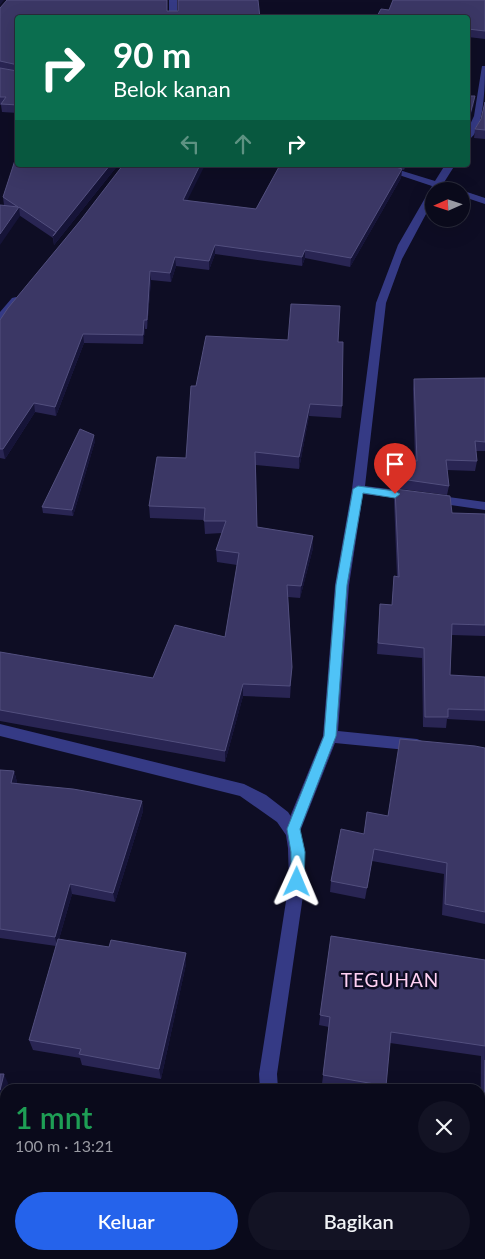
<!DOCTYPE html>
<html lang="id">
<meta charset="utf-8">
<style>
body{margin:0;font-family:Lato,sans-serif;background:#131324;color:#f1f3f6;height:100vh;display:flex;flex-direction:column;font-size:19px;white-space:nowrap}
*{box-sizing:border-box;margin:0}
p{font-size:16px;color:#999aa3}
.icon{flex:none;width:28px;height:28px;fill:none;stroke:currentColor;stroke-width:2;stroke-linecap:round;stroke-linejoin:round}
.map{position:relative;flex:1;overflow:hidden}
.details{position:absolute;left:0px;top:1084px;width:485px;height:176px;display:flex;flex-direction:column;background:#0a0a1b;border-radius:15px 15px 0 0;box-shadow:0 5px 20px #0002,0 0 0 1px #2a2b3a}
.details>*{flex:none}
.guide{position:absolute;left:15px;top:15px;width:455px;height:152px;border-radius:5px;box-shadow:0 5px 20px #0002,0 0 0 1px #2a2b3a;background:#0b6e4f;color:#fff;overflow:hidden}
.needle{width:32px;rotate:267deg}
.controls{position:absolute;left:425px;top:182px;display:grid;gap:10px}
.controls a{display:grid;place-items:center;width:45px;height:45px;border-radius:50%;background:#0a0a1b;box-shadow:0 5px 20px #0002,0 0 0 1px #2a2b3a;font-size:25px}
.pin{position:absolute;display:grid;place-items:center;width:42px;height:42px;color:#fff;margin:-51px -21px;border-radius:50% 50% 50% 0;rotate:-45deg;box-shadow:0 0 5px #0007}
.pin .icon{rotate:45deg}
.me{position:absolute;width:55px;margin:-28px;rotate:1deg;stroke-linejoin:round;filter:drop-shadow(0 0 4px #0008)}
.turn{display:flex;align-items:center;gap:18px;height:105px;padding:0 15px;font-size:22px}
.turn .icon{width:65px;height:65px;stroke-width:2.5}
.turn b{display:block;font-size:35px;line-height:42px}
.lanes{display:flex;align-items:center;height:48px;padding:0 15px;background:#0003;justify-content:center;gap:25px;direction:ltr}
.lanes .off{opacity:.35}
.round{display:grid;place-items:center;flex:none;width:52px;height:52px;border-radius:26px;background:#131324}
.overview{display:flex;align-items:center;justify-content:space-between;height:85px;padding:0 15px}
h1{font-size:30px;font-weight:600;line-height:38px;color:#1e9e55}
.primary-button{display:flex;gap:10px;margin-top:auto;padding:10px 15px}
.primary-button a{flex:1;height:58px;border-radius:30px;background:#2563eb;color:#fff;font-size:20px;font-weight:600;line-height:58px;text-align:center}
.primary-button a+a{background:#131324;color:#f1f3f6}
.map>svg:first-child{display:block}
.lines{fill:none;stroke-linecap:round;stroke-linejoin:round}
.minor{fill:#353a85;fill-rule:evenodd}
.tertiary{fill:#353a85;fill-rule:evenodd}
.wall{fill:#292553}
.shaded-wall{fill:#161438}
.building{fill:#3b3765;stroke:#524f7e}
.route{fill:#4fc3f7;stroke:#337fa1}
.labels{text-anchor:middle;stroke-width:5;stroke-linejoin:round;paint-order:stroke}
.near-quarter-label{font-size:19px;letter-spacing:1px;fill:#ffd1f3;stroke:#0e0d24}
</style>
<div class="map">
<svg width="485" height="1259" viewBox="0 0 485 1259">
<rect width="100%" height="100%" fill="#0e0d24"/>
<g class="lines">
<path class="minor" d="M 169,0 L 177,0 L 177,18 L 169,18 Z
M 482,66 L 485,66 C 485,82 485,132 468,140 L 468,129 L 474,116 Z
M 369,165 L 383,165 L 435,181 L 445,165 L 455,165 L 443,184 L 485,198 L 485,204 L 461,196 L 461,191 L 440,189 L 434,191 L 434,199 L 402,259 L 386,303 L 365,486 L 412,492 L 418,496 L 412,500 L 363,494 L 349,585 L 338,731 L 417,739 L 422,741 L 424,745 L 422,749 L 417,751 L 335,743 L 301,829 L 299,834 L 293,836 L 287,834 L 285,829 L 323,736 L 335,585 L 352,489 L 376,303 L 398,245 L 432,186 Z
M 16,297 L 21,300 L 4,320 L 0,321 L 0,312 L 12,298 Z
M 434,495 L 485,502 L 485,510 L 430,502 L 428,499 L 430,496 Z
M 234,1255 L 254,1255 L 253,1259 L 233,1259 Z"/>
<path class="tertiary" d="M 0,724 L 244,784 L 266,795 L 288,812 L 297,826 L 304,848 L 305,882 L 277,1074 L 278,1089 L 260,1089 L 259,1074 L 289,882 L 288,848 L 286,835 L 277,822 L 240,796 L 0,736 Z
M 480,1202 L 485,1204 L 485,1224 L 480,1222 Z"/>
</g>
<path class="wall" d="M 485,0 L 485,39 L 468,37 L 468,18 L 389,10 Z
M 0,8 L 168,11 L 260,18 L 18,18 L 18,113 L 2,112 L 1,105 L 0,105 Z
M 485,102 L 485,139 L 474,138 L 475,129 L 481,119 Z
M 18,165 L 118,165 L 54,245 L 53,238 L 4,205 L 3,197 Z
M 280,165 L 406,165 L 404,170 L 396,167 L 402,169 L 401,178 L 350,267 L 305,258 L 302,266 L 215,254 L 209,270 L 176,266 L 171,282 L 151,280 L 147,329 L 145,329 L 143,344 L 84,343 L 56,416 L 35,412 L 5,459 L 0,458 L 0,320 L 80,221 L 187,201 L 256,209 Z
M 288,340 L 338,342 L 342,406 L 341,418 L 309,416 L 299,469 L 256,465 L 257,527 L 313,536 L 313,548 L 300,598 L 288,597 L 292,667 L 290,698 L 243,696 L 225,762 L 0,721 L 0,652 L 153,678 L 225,637 L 237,565 L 217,562 L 216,550 L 222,533 L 205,534 L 204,520 L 150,518 L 149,506 L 186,458 L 196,386 Z
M 485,378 L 485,451 L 476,451 L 477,461 L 475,471 L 447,470 L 449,486 L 447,495 L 393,488 L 392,470 L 393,460 L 415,461 L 413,389 L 414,379 Z
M 95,441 L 73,516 L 43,513 L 42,507 Z
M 395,489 L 452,513 L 485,514 L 485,636 L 452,635 L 450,675 L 485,677 L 485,721 L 447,719 L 446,728 L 423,727 L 422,658 L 377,654 L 380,604 L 392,605 L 394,576 L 397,577 L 394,500 Z
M 485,748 L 485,924 L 442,915 L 444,874 L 372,861 L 365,899 L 330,892 L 331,881 L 364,834 Z
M 0,770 L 14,771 L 17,782 L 16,784 L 142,801 L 143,811 L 115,902 L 72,894 L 59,939 L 186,964 L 161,1079 L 82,1065 L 80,1058 L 33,1050 L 29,1040 L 56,946 L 0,938 Z
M 331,936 L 485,960 L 485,1176 L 480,1175 L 481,1056 L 390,1043 L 385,1089 L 348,1089 L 322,1084 L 329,1027 L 319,1025 Z"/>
<path class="shaded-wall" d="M 0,0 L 4,0 L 0,5 Z
M 475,96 L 474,105 L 468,125 L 468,120 Z
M 110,165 L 118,165 L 54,245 L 53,236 Z
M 200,165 L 205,165 L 183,209 L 183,200 Z
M 402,169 L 401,178 L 350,267 L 351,258 Z
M 19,207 L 20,216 L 0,245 L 0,234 Z
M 215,245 L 215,254 L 209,270 L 209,261 Z
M 305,250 L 305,258 L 302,266 L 302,257 Z
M 175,257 L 176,266 L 171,282 L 170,273 Z
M 150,271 L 151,280 L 147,329 L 147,320 Z
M 144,320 L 145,329 L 143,344 L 143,335 Z
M 83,334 L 84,343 L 56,416 L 55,407 Z
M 34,403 L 35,412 L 5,459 L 3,449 Z
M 310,404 L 309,416 L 299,469 L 299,457 Z
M 94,435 L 95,441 L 73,516 L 72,510 Z
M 313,536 L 313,548 L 300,598 L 301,586 Z
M 243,684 L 243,696 L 225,762 L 225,751 Z
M 14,771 L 17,782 L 14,794 L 11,783 Z
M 142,801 L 143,811 L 115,902 L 113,893 Z
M 70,884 L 72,894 L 57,946 L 55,937 Z
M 186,953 L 186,964 L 161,1079 L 159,1069 Z
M 4,1074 L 8,1083 L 7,1089 L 5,1089 L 5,1094 L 0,1113 L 0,1090 Z
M 185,1255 L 187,1255 L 186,1259 L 184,1259 Z"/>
<path class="building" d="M 7,0 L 167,0 L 167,11 L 178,11 L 178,0 L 258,0 L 260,18 L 18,18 L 18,65 L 0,61 L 0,8 Z
M 393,0 L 485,0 L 485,31 L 468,29 L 468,18 L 376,18 L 381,9 L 389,10 Z
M 0,68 L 17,71 L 18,68 L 18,105 L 1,104 L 6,97 L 0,97 Z
M 468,96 L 475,96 L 468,122 Z
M 485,102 L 485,130 L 475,129 L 481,119 Z
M 18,151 L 18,165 L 110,165 L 53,236 L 56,232 L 19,207 L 0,234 L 0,205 L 18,207 L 3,197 Z
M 123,165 L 200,165 L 183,200 L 256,209 L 280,165 L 390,165 L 402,169 L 351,258 L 305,250 L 302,257 L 215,245 L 209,261 L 175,257 L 170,273 L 150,271 L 147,320 L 144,320 L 143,335 L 83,334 L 55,407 L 34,403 L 3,449 L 0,449 L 0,320 L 8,308 L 80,221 Z
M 291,304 L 340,306 L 338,342 L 343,342 L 342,406 L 310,404 L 299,457 L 255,452 L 257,527 L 313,536 L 301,586 L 287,585 L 292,667 L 290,686 L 243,684 L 225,751 L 0,710 L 0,652 L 153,678 L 175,625 L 225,637 L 239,553 L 216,550 L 226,521 L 204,521 L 205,508 L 149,506 L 157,457 L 186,458 L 191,386 L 196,386 L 206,336 L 288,340 Z
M 485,378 L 485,442 L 475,441 L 477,461 L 446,460 L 449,486 L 394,478 L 393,460 L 417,461 L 414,379 Z
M 80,429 L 94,435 L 72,510 L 42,507 Z
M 395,489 L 450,496 L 452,513 L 485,514 L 485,625 L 452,624 L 450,675 L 485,677 L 485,710 L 448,709 L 448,717 L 425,717 L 424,648 L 378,643 L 380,604 L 392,605 L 394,576 L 399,577 Z
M 400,739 L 475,746 L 485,748 L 485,912 L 445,904 L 447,863 L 374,849 L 367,888 L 331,881 L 341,829 L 364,834 L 367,812 L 388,816 Z
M 0,770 L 14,771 L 11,783 L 73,789 L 142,801 L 113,893 L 70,884 L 55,937 L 0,929 Z
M 331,936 L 485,960 L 485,1046 L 391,1032 L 386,1086 L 323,1075 L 330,1017 L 320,1015 Z
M 58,939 L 109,947 L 111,940 L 186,953 L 159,1069 L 79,1054 L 81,1049 L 29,1040 Z
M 485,1060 L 485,1167 L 483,1167 Z
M 0,1074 L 4,1074 L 0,1090 Z
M 0,1120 L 5,1121 L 5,1255 L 185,1255 L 184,1259 L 0,1259 Z
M 285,1255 L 383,1255 L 404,1259 L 284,1259 Z"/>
<path class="route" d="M 358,486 L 395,491 L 400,494 L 395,498 L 363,493 L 347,585 L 336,736 L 300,829 L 305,852 L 304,882 L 302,887 L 297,888 L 293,887 L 291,882 L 291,852 L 287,829 L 324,736 L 336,585 L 353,489 Z"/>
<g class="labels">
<g class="near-quarter-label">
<text x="390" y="987">TEGUHAN</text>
</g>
</g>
</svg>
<div class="controls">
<a><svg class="needle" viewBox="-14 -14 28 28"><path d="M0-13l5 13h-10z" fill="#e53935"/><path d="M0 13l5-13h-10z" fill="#999aa3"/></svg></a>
</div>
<div class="pin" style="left:395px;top:494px;background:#d93025"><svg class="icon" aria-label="arrive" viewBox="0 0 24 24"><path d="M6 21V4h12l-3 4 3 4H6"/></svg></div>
<svg class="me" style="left:297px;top:882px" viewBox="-20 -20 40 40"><path d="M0-17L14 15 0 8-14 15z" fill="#4fc3f7" stroke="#fff" stroke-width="4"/></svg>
<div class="guide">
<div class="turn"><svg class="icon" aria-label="right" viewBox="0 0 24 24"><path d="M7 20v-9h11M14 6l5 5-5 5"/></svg><div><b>90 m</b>Belok kanan</div></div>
<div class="lanes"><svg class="icon off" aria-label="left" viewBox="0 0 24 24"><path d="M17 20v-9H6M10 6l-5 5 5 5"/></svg><svg class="icon off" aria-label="ahead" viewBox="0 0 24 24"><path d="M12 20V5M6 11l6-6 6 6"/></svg><svg class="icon" aria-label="right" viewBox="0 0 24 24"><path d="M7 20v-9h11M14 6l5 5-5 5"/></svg></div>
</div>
<section class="details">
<div class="overview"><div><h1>1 mnt</h1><p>100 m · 13:21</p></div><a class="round"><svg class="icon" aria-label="close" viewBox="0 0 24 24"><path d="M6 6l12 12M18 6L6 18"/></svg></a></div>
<div class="primary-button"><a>Keluar</a><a>Bagikan</a></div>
</section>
</div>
